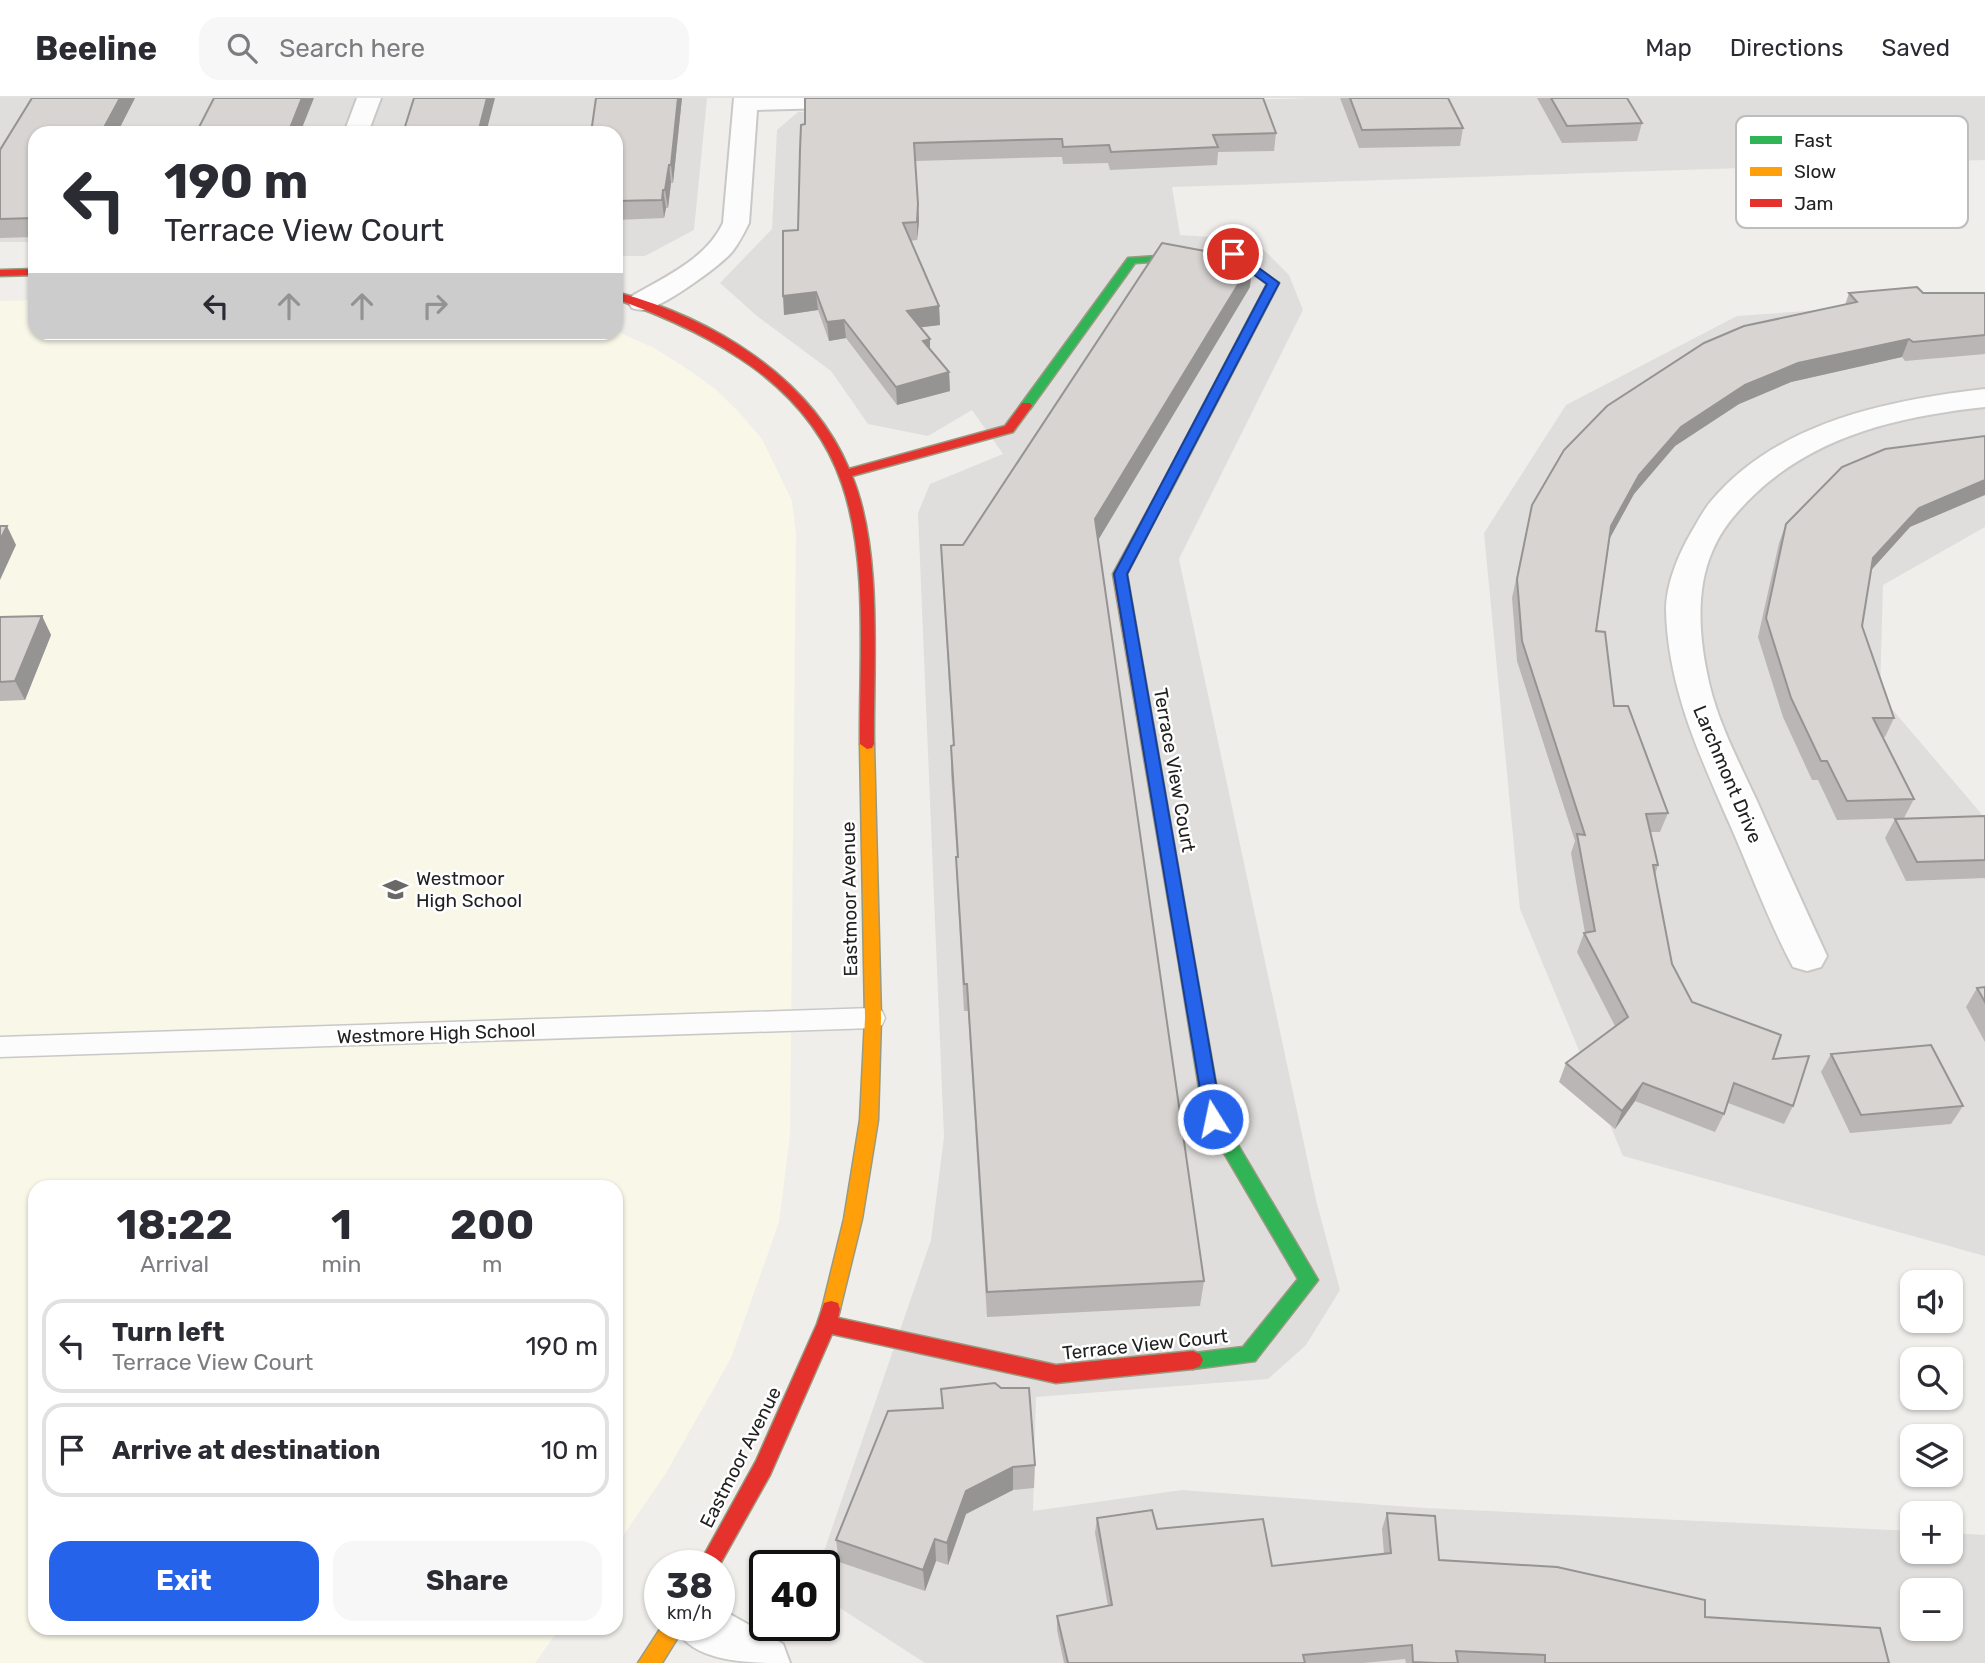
<!DOCTYPE html>
<meta charset="utf-8">
<style>
body{margin:0;font-family:Rubik,sans-serif;background:#f7f7f7;color:#2b2b33;height:100vh;display:flex;flex-direction:column;font-size:26px;white-space:nowrap}
*{box-sizing:border-box;margin:0}
p{font-size:23px;color:#7c7c81}
.icon{flex:none;width:38px;height:38px;fill:none;stroke:currentColor;stroke-width:2;stroke-linecap:round;stroke-linejoin:round}
.map{position:relative;flex:1;overflow:hidden}
.details{position:absolute;left:28px;top:1082px;width:595px;height:455px;display:flex;flex-direction:column;background:#fff;border-radius:21px;box-shadow:0 2px 5px #0004}
.details>*{flex:none}
.guide{position:absolute;left:28px;top:28px;width:595px;height:214px;border-radius:21px;box-shadow:0 2px 5px #0004;background:#fff;color:#2b2b33;overflow:hidden}
.buttons{position:absolute;left:1900px;top:1172px;display:grid;gap:14px}
.buttons a{display:grid;place-items:center;width:63px;height:63px;border-radius:14px;background:#fff;box-shadow:0 2px 5px #0004;font-size:35px}
.speed{position:absolute;left:644px;top:1452px;display:flex;gap:14px;font-size:35px;font-weight:700;text-align:center}
.speed>*{display:grid;place-content:center;width:91px;height:91px;border-radius:50%;background:#fff;box-shadow:0 2px 5px #0004;line-height:1}
.speed small{font-size:18px;font-weight:400}
.speed .limit{border:4px solid #111;border-radius:10px;background:#fff;color:#111}
.pin{position:absolute;display:grid;place-items:center;width:60px;height:60px;color:#fff;margin:-30px;border:4px solid #fff;border-radius:50%;box-shadow:0 2px 7px #0007}
.me{position:absolute;width:77px;margin:-38px;rotate:350deg;stroke-linejoin:round;filter:drop-shadow(0 0 5px #0008)}
.turn{display:flex;align-items:center;gap:24px;height:147px;padding:0 21px;font-size:32px}
.turn .icon{width:91px;height:91px;stroke-width:2.5}
.turn b{display:block;font-size:49px;line-height:60px}
.lanes{display:flex;align-items:center;height:66px;padding:0 21px;background:#0003;justify-content:center;gap:35px;direction:ltr}
.lanes .off{opacity:.35}
.eta{display:flex;justify-content:space-evenly;align-items:center;height:119px;text-align:center}
.eta b{font-size:42px;font-weight:700;line-height:49px}
.action{display:flex;gap:14px;margin-top:auto;padding:14px 21px}
.action a{flex:1;height:80px;border-radius:21px;background:#2563eb;color:#fff;font-size:28px;font-weight:700;line-height:80px;text-align:center}
.action a+a{background:#f7f7f7;color:#2b2b33}
ul{padding:0;list-style:none}
li{display:flex;align-items:center;gap:21px;height:94px;margin:0 14px 10px;padding:0 7px;border:4px solid #e1e1e2;border-radius:21px}
li div{flex:1}
li b{display:block;font-size:26px}
li em{font-style:normal}
header{display:flex;align-items:center;gap:42px;box-sizing:border-box;height:98px;padding:0 35px;background:#fff;border-bottom:2px solid #e1e1e2}
header strong{font-size:33px}
nav{display:flex;gap:38px;margin-inline-start:auto;font-size:24px}
.search{width:490px;height:63px;background:#f7f7f7;display:flex;align-items:center;gap:18px;box-sizing:border-box;padding:0 24px;border-radius:21px;color:#7c7c81;font-size:26px}
.map>svg:first-child{display:block}
.residential{fill:#dfdedc;fill-rule:evenodd}
.education{fill:#f8f7e8}
.lines{fill:none;stroke-linecap:round;stroke-linejoin:round}
.lane-casing{stroke:#c9c8c7;stroke-width:3}
.street-casing{stroke:#c9c8c7;stroke-width:4}
.fast-casing{stroke:#999a82;stroke-width:3}
.slow-casing{stroke:#999a82;stroke-width:3}
.jam-casing{stroke:#999a82;stroke-width:3}
.lane{fill:#fdfcfc;fill-rule:evenodd}
.street{fill:#fdfcfc;fill-rule:evenodd}
.fast{fill:#30b455;fill-rule:evenodd}
.slow{fill:#ff9f0a;fill-rule:evenodd}
.jam{fill:#e5322d;fill-rule:evenodd}
.wall{fill:#b9b6b5}
.shaded-wall{fill:#969493}
.building{fill:#d7d4d2;stroke:#969493;stroke-width:2}
.route{fill:#2563eb;stroke:#184099;stroke-width:2}
.labels{text-anchor:middle;stroke-width:5;stroke-linejoin:round;paint-order:stroke}
.street-label{font-size:19px;fill:#222;stroke:#fff}
.poi-label{font-size:19px;fill:#222;stroke:#fff;text-anchor:start}
.key{fill:#fff;stroke:#bdbdbd;stroke-width:2}
.key-label{font-size:19px;fill:#222}
</style>
<header>
<strong>Beeline</strong>
<div class="search"><svg class="icon" aria-label="search" viewBox="0 0 24 24"><circle cx="10" cy="10" r="6"/><path d="M15 15l6 6"/></svg>Search here</div>
<nav><a>Map</a><a>Directions</a><a>Saved</a></nav>
</header>
<div class="map">
<svg width="1985" height="1565" viewBox="0 0 1985 1565">
<rect width="100%" height="100%" fill="#f0eeeb"/>
<path class="residential" d="M 0,0 L 707,0 L 694,132 L 645,158 L 616,158 L 616,35 L 35,35 L 35,144 L 0,144 Z
M 1313,0 L 1985,0 L 1985,62 L 1172,89 L 1180,137 L 1228,140 L 1258,146 L 1289,177 L 1303,212 L 1179,461 L 1316,1102 L 1340,1192 L 1306,1247 L 1268,1281 L 1036,1299 L 1033,1413 L 1182,1392 L 1425,1410 L 1913,1433 L 1913,1454 L 1951,1454 L 1951,1435 L 1985,1437 L 1985,1565 L 925,1565 L 834,1506 L 824,1486 L 824,1468 L 819,1468 L 931,1142 L 944,1039 L 918,415 L 930,386 L 1003,356 L 972,312 L 928,338 L 868,326 L 831,273 L 757,218 L 720,185 L 772,131 L 777,32 L 798,14 ZM 1913,1493 L 1951,1493 L 1951,1531 L 1913,1531 Z
M 1985,200 L 1985,429 L 1883,487 L 1880,597 L 1985,720 L 1985,1158 L 1623,1058 L 1520,811 L 1484,435 L 1566,307 L 1737,218 Z"/>
<path class="education" d="M 35,202 L 35,234 L 616,233 L 654,250 L 683,268 L 714,290 L 738,313 L 762,341 L 792,403 L 796,436 L 790,1038 L 779,1124 L 731,1260 L 666,1375 L 616,1448 L 616,1088 L 35,1088 L 35,1530 L 560,1530 L 535,1565 L 0,1565 L 0,203 Z"/>
<g class="lines">
<defs>
<path id="lane" d="M 873,910 L 882,913 L 885,920 L 882,927 L 873,930 L 0,959 L 0,939 Z"/>
<path id="street" d="M 357,0 L 381,0 L 368,35 L 344,35 Z
M 734,0 L 962,0 L 959,5 L 950,7 L 757,12 L 749,125 C 744,135 739,145 732,154 C 720,168 661,211 643,212 C 641,212 634,211 632,210 L 628,204 L 632,198 C 665,179 706,161 723,125 Z
M 1985,291 L 1985,309 C 1902,318 1819,336 1756,395 C 1738,412 1721,431 1712,454 C 1696,491 1699,536 1707,575 C 1715,619 1738,662 1757,703 C 1780,755 1803,806 1827,858 L 1821,869 L 1807,873 L 1793,869 C 1769,824 1751,775 1731,729 C 1700,658 1668,591 1666,512 C 1666,486 1679,455 1692,433 C 1698,423 1704,411 1712,402 C 1778,324 1889,302 1985,291 Z
M 719,1510 L 783,1546 L 790,1565 C 748,1565 692,1565 674,1528 L 719,1528 Z"/>
<path id="fast" d="M 1233,153 L 1279,185 L 1167,400 L 1162,401 L 1156,397 L 1267,186 L 1231,159 L 1135,165 L 1030,311 L 1022,311 L 1022,305 L 1128,160 Z
M 1188,866 L 1194,868 L 1196,872 L 1222,1020 L 1318,1182 L 1255,1263 L 1193,1271 L 1186,1268 L 1183,1262 L 1186,1256 L 1243,1249 L 1298,1181 L 1204,1021 L 1180,872 L 1182,868 Z"/>
<path id="slow" d="M 867,641 L 874,646 L 881,920 L 878,1022 L 862,1121 L 840,1211 L 838,1217 L 831,1219 L 824,1217 L 822,1211 L 844,1121 L 860,1022 L 865,920 L 860,646 Z
M 662,1528 L 685,1528 L 662,1565 L 638,1565 Z"/>
<path id="jam" d="M 35,171 L 35,177 L 0,178 L 0,172 Z
M 616,194 C 710,219 810,278 849,371 L 1005,328 L 1022,305 L 1030,305 L 1032,308 L 1013,334 L 852,378 C 883,453 873,566 874,646 L 872,650 L 867,651 L 860,646 C 859,564 869,465 842,386 C 808,285 710,235 616,201 Z
M 1162,393 L 1168,397 L 1127,476 L 1196,872 L 1194,876 L 1182,876 L 1180,872 L 1113,476 L 1156,397 Z
M 831,1203 L 838,1205 L 840,1211 L 838,1220 L 1056,1267 L 1193,1253 L 1200,1256 L 1203,1262 L 1200,1268 L 1193,1271 L 1056,1285 L 832,1236 L 770,1377 L 719,1468 L 698,1468 L 756,1363 L 817,1226 L 824,1205 Z"/>
</defs>
<use href="#lane" class="lane-casing"/>
<use href="#street" class="street-casing"/>
<use href="#fast" class="fast-casing"/>
<use href="#slow" class="slow-casing"/>
<use href="#jam" class="jam-casing"/>
<use href="#lane" class="lane"/>
<use href="#street" class="street"/>
<use href="#fast" class="fast"/>
<use href="#slow" class="slow"/>
<use href="#jam" class="jam"/>
</g>
<path class="wall" d="M 32,0 L 135,0 L 117,35 L 35,35 L 35,139 L 0,140 L 0,52 Z
M 596,0 L 682,0 L 673,85 L 671,85 L 668,110 L 666,110 L 664,120 L 616,122 L 616,35 Z
M 1340,0 L 1448,0 L 1463,30 L 1460,48 L 1359,50 Z
M 1537,0 L 1627,0 L 1642,25 L 1637,43 L 1562,45 Z
M 805,26 L 1276,35 L 1274,53 L 1218,54 L 1217,67 L 1110,72 L 1108,65 L 1063,66 L 1062,59 L 1055,59 L 915,63 L 919,124 L 917,142 L 910,143 L 939,208 L 940,227 L 921,229 L 930,241 L 930,251 L 949,274 L 950,293 L 897,307 L 846,240 L 829,243 L 818,212 L 784,217 L 798,132 Z
M 1250,189 L 1098,442 L 1204,1183 L 1200,1208 L 987,1219 L 968,913 L 964,913 L 957,787 L 956,759 L 957,759 L 951,675 L 951,648 L 953,647 L 942,475 L 941,447 L 963,447 Z
M 1849,195 L 1985,195 L 1985,256 L 1905,263 L 1902,259 L 1791,284 L 1739,306 L 1675,348 L 1634,396 L 1610,440 L 1596,533 L 1614,608 L 1668,715 L 1660,734 L 1650,734 L 1658,767 L 1655,777 L 1672,866 L 1692,904 L 1773,961 L 1793,1008 L 1784,1026 L 1728,1005 L 1724,1016 L 1715,1034 L 1635,1003 L 1615,1031 L 1559,984 L 1566,965 L 1615,928 L 1577,854 L 1584,835 L 1585,835 L 1571,755 L 1575,743 L 1517,563 L 1512,500 L 1532,407 L 1845,207 Z
M 1786,426 L 1910,429 L 1871,472 L 1862,528 L 1894,620 L 1885,639 L 1883,639 L 1914,701 L 1904,720 L 1837,722 L 1818,682 L 1812,682 L 1783,619 L 1758,539 L 1779,445 Z
M 42,518 L 51,537 L 25,602 L 0,603 L 0,519 Z
M 1985,718 L 1985,780 L 1906,783 L 1885,740 L 1895,721 Z
M 1985,889 L 1985,944 L 1966,909 L 1977,890 Z
M 1831,956 L 1963,1008 L 1951,1026 L 1850,1035 L 1821,974 Z
M 941,1291 L 1035,1367 L 1034,1390 L 1013,1392 L 966,1416 L 948,1467 L 936,1463 L 925,1493 L 839,1464 L 836,1442 L 942,1311 Z
M 1387,1415 L 1439,1462 L 1705,1519 L 1889,1565 L 1406,1565 L 1405,1561 L 1363,1565 L 1064,1565 L 1057,1532 L 1057,1518 L 1108,1508 L 1095,1435 L 1097,1420 L 1157,1431 L 1272,1468 L 1384,1456 L 1382,1431 Z"/>
<path class="shaded-wall" d="M 120,0 L 135,0 L 117,35 L 101,35 Z
M 302,0 L 314,0 L 300,35 L 288,35 Z
M 487,0 L 495,0 L 486,35 L 478,35 Z
M 678,0 L 682,0 L 673,85 L 671,67 Z
M 669,67 L 671,85 L 668,110 L 665,92 Z
M 663,92 L 666,110 L 664,120 L 662,102 Z
M 918,106 L 919,124 L 917,142 L 917,124 Z
M 1253,162 L 1250,189 L 1094,449 L 1095,421 Z
M 816,194 L 818,212 L 784,217 L 783,198 Z
M 939,208 L 940,227 L 908,231 L 907,213 Z
M 844,222 L 846,240 L 829,243 L 827,224 Z
M 930,241 L 930,259 L 923,243 Z
M 1909,241 L 1902,259 L 1791,284 L 1739,306 L 1675,348 L 1634,396 L 1606,447 L 1611,428 L 1639,377 L 1681,329 L 1745,287 L 1798,265 Z
M 949,274 L 950,293 L 897,307 L 896,289 Z
M 1985,382 L 1985,397 L 1910,429 L 1865,479 L 1873,460 L 1919,410 Z
M 7,428 L 16,447 L 0,482 L 0,442 Z
M 42,518 L 51,537 L 25,602 L 15,583 Z
M 1643,985 L 1635,1003 L 1615,1031 L 1622,1013 Z
M 1013,1369 L 1013,1392 L 966,1416 L 948,1467 L 947,1445 L 966,1393 Z
M 935,1441 L 936,1463 L 925,1493 L 923,1472 Z"/>
<path class="building" d="M 32,0 L 120,0 L 101,35 L 35,35 L 35,120 L 0,121 L 0,52 Z
M 214,0 L 302,0 L 288,35 L 196,35 Z
M 414,0 L 487,0 L 478,35 L 403,35 Z
M 596,0 L 678,0 L 671,67 L 669,67 L 665,92 L 663,92 L 662,102 L 616,103 L 616,35 L 591,35 Z
M 805,0 L 1263,0 L 1276,35 L 1213,37 L 1218,49 L 1111,54 L 1109,47 L 1063,49 L 1062,41 L 1055,41 L 914,45 L 918,106 L 917,124 L 903,125 L 939,208 L 907,213 L 930,241 L 923,243 L 949,274 L 896,289 L 844,222 L 827,224 L 816,194 L 783,198 L 783,133 L 798,132 L 800,52 L 801,27 L 805,26 Z
M 1350,0 L 1448,0 L 1463,30 L 1362,32 Z
M 1551,0 L 1627,0 L 1642,25 L 1567,28 Z
M 1162,145 L 1253,162 L 1095,421 L 1204,1183 L 987,1194 L 967,886 L 964,886 L 956,759 L 958,759 L 951,648 L 954,647 L 941,447 L 963,447 Z
M 1917,189 L 1923,195 L 1985,195 L 1985,237 L 1913,244 L 1909,241 L 1798,265 L 1745,287 L 1681,329 L 1639,377 L 1611,428 L 1596,533 L 1605,534 L 1614,608 L 1628,608 L 1668,715 L 1646,716 L 1658,767 L 1653,767 L 1672,866 L 1692,904 L 1781,937 L 1773,961 L 1809,958 L 1793,1008 L 1734,985 L 1724,1016 L 1643,985 L 1622,1013 L 1566,965 L 1628,919 L 1584,835 L 1595,833 L 1577,736 L 1585,737 L 1522,543 L 1517,481 L 1532,407 L 1564,352 L 1607,308 L 1704,245 L 1744,228 L 1857,204 L 1849,195 Z
M 1985,338 L 1985,382 L 1919,410 L 1873,460 L 1862,528 L 1894,620 L 1873,620 L 1914,701 L 1847,703 L 1827,663 L 1821,663 L 1791,600 L 1766,520 L 1786,426 L 1842,369 L 1885,351 Z
M 0,428 L 7,428 L 0,442 Z
M 42,518 L 15,583 L 0,584 L 0,519 Z
M 1985,718 L 1985,762 L 1917,764 L 1895,721 Z
M 1985,889 L 1985,904 L 1977,890 Z
M 1931,947 L 1963,1008 L 1861,1017 L 1831,956 Z
M 995,1285 L 1001,1290 L 1029,1290 L 1035,1367 L 1013,1369 L 966,1393 L 947,1445 L 935,1441 L 923,1472 L 836,1442 L 888,1313 L 943,1310 L 941,1291 Z
M 1152,1412 L 1157,1431 L 1263,1421 L 1272,1468 L 1391,1455 L 1387,1415 L 1435,1418 L 1439,1462 L 1557,1469 L 1705,1502 L 1705,1519 L 1880,1530 L 1889,1565 L 1545,1565 L 1545,1557 L 1456,1553 L 1458,1565 L 1436,1565 L 1413,1564 L 1412,1547 L 1303,1557 L 1305,1565 L 1068,1565 L 1057,1518 L 1112,1507 L 1097,1420 Z"/>
<path class="route" d="M 1229,154 L 1237,154 L 1279,185 L 1127,476 L 1222,1021 L 1220,1026 L 1213,1028 L 1207,1026 L 1205,1021 L 1114,476 L 1267,186 L 1229,159 Z"/>
<defs>
<symbol id="school-bare" viewBox="-9 -9 18 18"><path d="M0-5L7-2L0 1L-7-2ZM-4 1L0 2.5L4 1V4Q0 6-4 4Z" fill="#6a6968" stroke="#fff" stroke-width="2.5" paint-order="stroke"/></symbol>
</defs>
<g fill-rule="evenodd">
<use href="#school-bare" x="378" y="774" width="35" height="35"/>
</g>
<g class="labels">
<g class="street-label">
<text transform="translate(1175 672) rotate(80)" y="7">Terrace View Court</text>
<text transform="translate(1728 676) rotate(67)" y="7">Larchmont Drive</text>
<text transform="translate(849 801) rotate(-91)" y="7">Eastmoor Avenue</text>
<text transform="translate(436 935) rotate(-2)" y="7">Westmore High School</text>
<text transform="translate(1145 1246) rotate(-6)" y="7">Terrace View Court</text>
<text transform="translate(740 1359) rotate(-63)" y="7">Eastmoor Avenue</text>
</g>
<g class="poi-label">
<text x="416" y="787">Westmoor<tspan x="416" dy="22">High School</tspan></text>
</g>
</g>
<rect x="1736" y="18" width="232" height="112" rx="10" class="key"/>
<rect x="1750" y="38" width="32" height="8" fill="#30b455"/>
<rect x="1750" y="69" width="32" height="9" fill="#ff9f0a"/>
<rect x="1750" y="101" width="32" height="8" fill="#e5322d"/>
<g class="key-label">
<text x="1794" y="49">Fast</text>
<text x="1794" y="80">Slow</text>
<text x="1794" y="112">Jam</text>
</g>
</svg>
<div class="buttons">
<a><svg class="icon" aria-label="sound" viewBox="0 0 24 24"><path d="M4 9h4l5-4v14l-5-4H4zM17 9q2 3 0 6"/></svg></a>
<a><svg class="icon" aria-label="search" viewBox="0 0 24 24"><circle cx="10" cy="10" r="6"/><path d="M15 15l6 6"/></svg></a>
<a><svg class="icon" aria-label="layers" viewBox="0 0 24 24"><path d="M12 4l9 5-9 5-9-5zM3 14l9 5 9-5"/></svg></a>
<a>+</a>
<a>−</a>
</div>
<div class="speed"><div>38<small>km/h</small></div><div class="limit">40</div></div>
<div class="pin" style="left:1233px;top:156px;background:#d93025"><svg class="icon" aria-label="arrive" viewBox="0 0 24 24"><path d="M6 21V4h12l-3 4 3 4H6"/></svg></div>
<svg class="me" style="left:1213px;top:1021px" viewBox="-20 -20 40 40"><circle r="17" fill="#2563eb" stroke="#fff" stroke-width="3"/><path d="M0-11L8 9 0 5-8 9z" fill="#fff"/></svg>
<div class="guide">
<div class="turn"><svg class="icon" aria-label="left" viewBox="0 0 24 24"><path d="M17 20v-9H6M10 6l-5 5 5 5"/></svg><div><b>190 m</b>Terrace View Court</div></div>
<div class="lanes"><svg class="icon" aria-label="left" viewBox="0 0 24 24"><path d="M17 20v-9H6M10 6l-5 5 5 5"/></svg><svg class="icon off" aria-label="ahead" viewBox="0 0 24 24"><path d="M12 20V5M6 11l6-6 6 6"/></svg><svg class="icon off" aria-label="ahead" viewBox="0 0 24 24"><path d="M12 20V5M6 11l6-6 6 6"/></svg><svg class="icon off" aria-label="right" viewBox="0 0 24 24"><path d="M7 20v-9h11M14 6l5 5-5 5"/></svg></div>
</div>
<section class="details">
<div class="eta">
<div><b>18:22</b><p>Arrival</p></div>
<div><b>1</b><p>min</p></div>
<div><b>200</b><p>m</p></div>
</div>
<ul>
<li><svg class="icon" aria-label="left" viewBox="0 0 24 24"><path d="M17 20v-9H6M10 6l-5 5 5 5"/></svg><div><b>Turn left</b><p>Terrace View Court</p></div><em>190 m</em></li>
<li><svg class="icon" aria-label="arrive" viewBox="0 0 24 24"><path d="M6 21V4h12l-3 4 3 4H6"/></svg><div><b>Arrive at destination</b></div><em>10 m</em></li>
</ul>
<div class="action"><a>Exit</a><a>Share</a></div>
</section>
</div>
